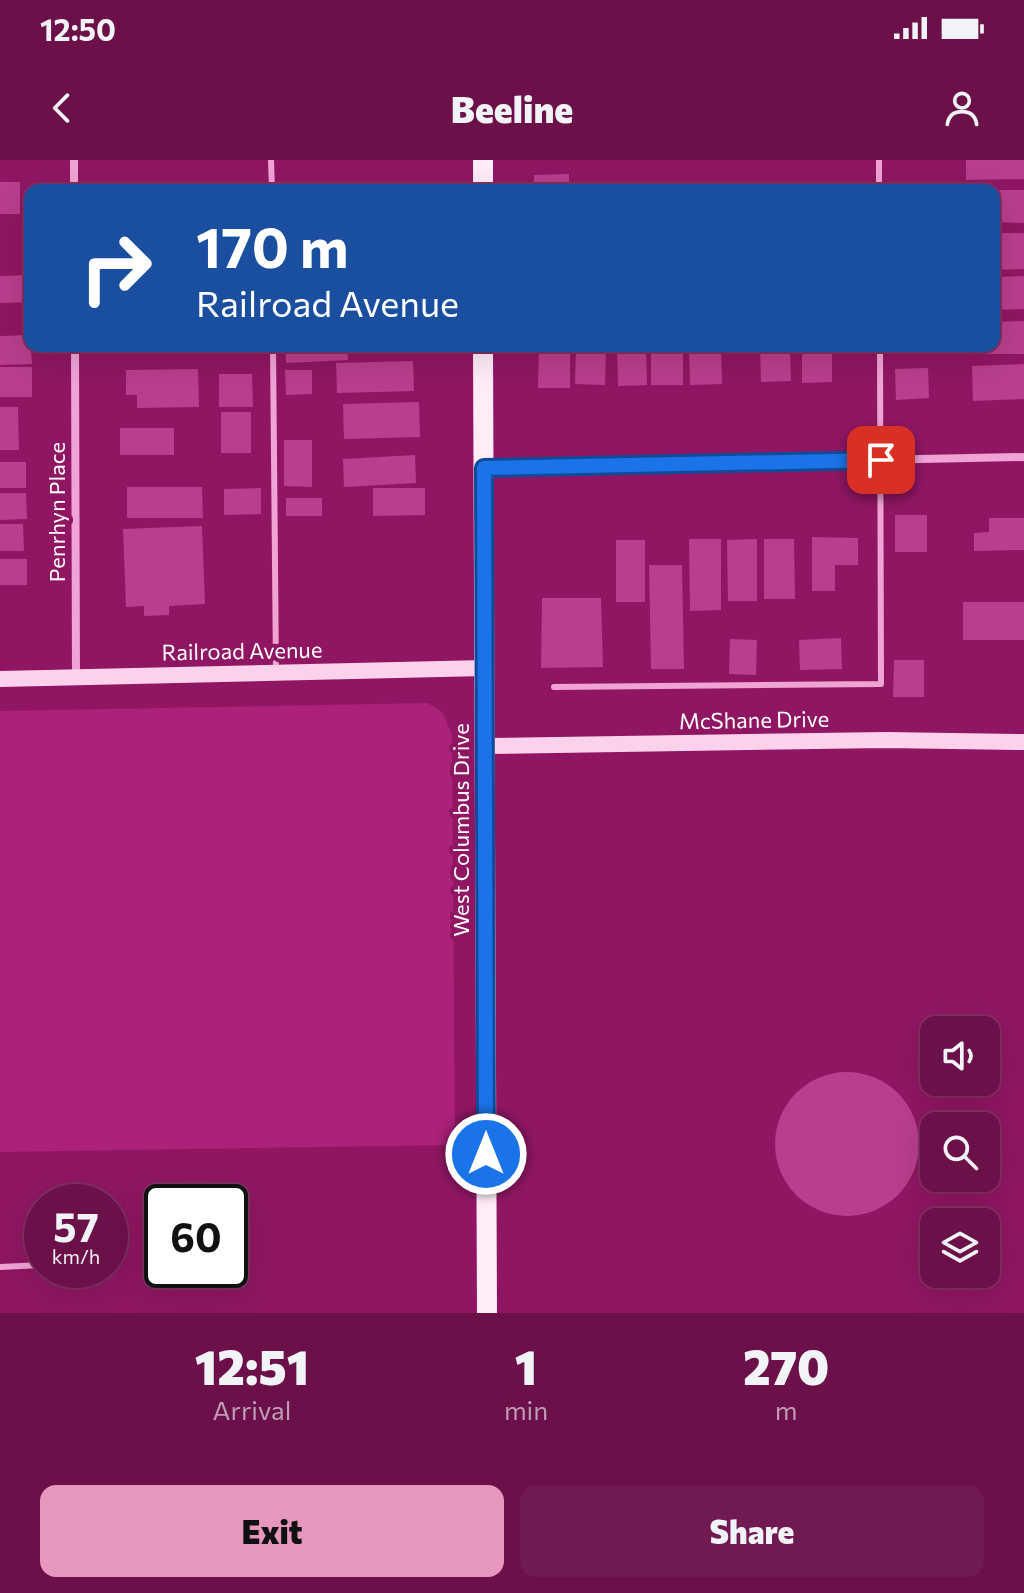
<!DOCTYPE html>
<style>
body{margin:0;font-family:Commissioner,sans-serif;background:#711951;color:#f1f3f6;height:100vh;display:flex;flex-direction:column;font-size:30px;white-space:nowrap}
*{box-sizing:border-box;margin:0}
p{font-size:26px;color:#be9db5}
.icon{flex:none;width:44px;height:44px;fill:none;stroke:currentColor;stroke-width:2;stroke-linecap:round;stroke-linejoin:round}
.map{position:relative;height:1153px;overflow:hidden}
.details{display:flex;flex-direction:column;background:#6c104a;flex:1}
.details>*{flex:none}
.guide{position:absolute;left:24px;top:24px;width:976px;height:168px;border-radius:16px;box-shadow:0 8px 32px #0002,0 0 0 2px #7f3062;background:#1a4fa0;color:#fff;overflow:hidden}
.fabs{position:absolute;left:920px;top:856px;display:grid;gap:16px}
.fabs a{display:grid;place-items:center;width:80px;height:80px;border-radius:16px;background:#6c104a;box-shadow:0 8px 32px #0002,0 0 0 2px #7f3062;font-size:40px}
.speed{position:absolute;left:24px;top:1024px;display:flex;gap:16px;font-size:40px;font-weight:700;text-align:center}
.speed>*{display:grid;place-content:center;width:104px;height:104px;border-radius:50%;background:#6c104a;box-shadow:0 8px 32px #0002,0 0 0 2px #7f3062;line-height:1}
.speed small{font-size:20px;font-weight:400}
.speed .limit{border:4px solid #111;border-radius:12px;background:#fff;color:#111}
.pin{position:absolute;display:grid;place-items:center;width:68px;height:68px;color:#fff;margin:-34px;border-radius:16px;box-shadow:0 4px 12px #0006}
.me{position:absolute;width:88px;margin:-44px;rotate:0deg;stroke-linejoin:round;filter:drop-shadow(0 0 6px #0008)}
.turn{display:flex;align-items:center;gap:28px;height:168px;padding:0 40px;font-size:36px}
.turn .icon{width:104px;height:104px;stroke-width:2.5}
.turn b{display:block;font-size:56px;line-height:68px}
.eta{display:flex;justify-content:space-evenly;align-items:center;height:136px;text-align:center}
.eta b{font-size:48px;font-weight:800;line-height:56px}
.primary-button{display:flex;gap:16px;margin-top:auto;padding:16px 40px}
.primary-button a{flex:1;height:92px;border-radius:16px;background:#e797bd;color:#111;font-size:32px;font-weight:800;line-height:92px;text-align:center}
.primary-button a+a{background:#711951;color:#f1f3f6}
.status{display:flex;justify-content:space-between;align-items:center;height:56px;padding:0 40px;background:#6c104a;direction:ltr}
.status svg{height:22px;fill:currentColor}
header{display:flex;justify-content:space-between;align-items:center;height:104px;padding:0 40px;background:#6c104a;font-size:36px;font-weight:800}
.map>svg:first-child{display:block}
.green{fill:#ac217a}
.building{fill:#b93e8d}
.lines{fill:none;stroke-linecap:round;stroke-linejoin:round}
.lane{stroke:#f0a3d5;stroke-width:6}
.street{stroke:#f0a3d5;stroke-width:8}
.secondary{stroke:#fbd1eb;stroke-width:16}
.primary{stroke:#ffecf7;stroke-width:20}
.route-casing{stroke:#114b97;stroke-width:20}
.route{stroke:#1a73e8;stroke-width:14}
.labels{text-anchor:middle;stroke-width:8;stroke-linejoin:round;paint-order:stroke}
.street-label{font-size:22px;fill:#fff;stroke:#901663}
</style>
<div class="status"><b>12:50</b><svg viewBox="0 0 49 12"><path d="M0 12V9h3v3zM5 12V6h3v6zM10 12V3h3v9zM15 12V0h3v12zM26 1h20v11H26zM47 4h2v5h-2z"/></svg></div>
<header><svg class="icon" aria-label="back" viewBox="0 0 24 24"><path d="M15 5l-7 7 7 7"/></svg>Beeline<svg class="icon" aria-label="person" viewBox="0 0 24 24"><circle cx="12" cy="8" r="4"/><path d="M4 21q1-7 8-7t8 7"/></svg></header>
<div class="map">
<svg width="1024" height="1153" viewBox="0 0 1024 1153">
<rect width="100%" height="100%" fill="#901663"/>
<path class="green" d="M 428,543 L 442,552 L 452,574 L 455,985 L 0,992 L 0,551 Z"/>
<path class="building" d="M 966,0 L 1024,0 L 1024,19 L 966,20 Z
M 569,14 L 569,30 L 534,30 L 534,15 Z
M 0,22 L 20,22 L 20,54 L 0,54 Z
M 994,30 L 1024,30 L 1024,63 L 994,62 Z
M 994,73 L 1024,73 L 1024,109 L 994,110 Z
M 30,115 L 30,142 L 0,143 L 0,116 Z
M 1024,116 L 1024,149 L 994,150 L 994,117 Z
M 1024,161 L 1024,194 L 971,194 L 971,186 L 994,186 L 994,162 Z
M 30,175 L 32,204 L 0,205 L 0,176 Z
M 285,186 L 347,186 L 348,200 L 286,203 Z
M 539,186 L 570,186 L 570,228 L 538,228 Z
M 576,186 L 606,186 L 605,225 L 575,224 Z
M 617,186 L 646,186 L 647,225 L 618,226 Z
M 651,186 L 683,186 L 683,225 L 651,225 Z
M 689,186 L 721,186 L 722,224 L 690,225 Z
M 760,186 L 790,186 L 791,221 L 761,222 Z
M 802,186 L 832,186 L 832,222 L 802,223 Z
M 413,201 L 414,231 L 337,233 L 336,203 Z
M 1024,204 L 1024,239 L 973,241 L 972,206 Z
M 0,207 L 32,207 L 32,237 L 0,237 Z
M 928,208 L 929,238 L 896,240 L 895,209 Z
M 198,209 L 199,247 L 137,248 L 137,235 L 126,235 L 126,210 Z
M 285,210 L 312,210 L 312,234 L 286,235 Z
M 219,214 L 252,214 L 253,247 L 219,247 Z
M 419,242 L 420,277 L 344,279 L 343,244 Z
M 0,247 L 18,247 L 19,290 L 0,290 Z
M 221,252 L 251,252 L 251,293 L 221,293 Z
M 120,268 L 174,268 L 174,295 L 120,295 Z
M 284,280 L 312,280 L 312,327 L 284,326 Z
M 415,295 L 416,323 L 344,327 L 343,299 Z
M 0,302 L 26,302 L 26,328 L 0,328 Z
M 127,327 L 202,327 L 203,358 L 127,358 Z
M 261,328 L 261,354 L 224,355 L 224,329 Z
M 373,328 L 425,328 L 425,355 L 373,356 Z
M 0,333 L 26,333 L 27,359 L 0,360 Z
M 286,338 L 322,338 L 322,356 L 286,356 Z
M 895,355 L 927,355 L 927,392 L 895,392 Z
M 989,358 L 1024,358 L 1024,390 L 974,391 L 974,373 L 989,372 Z
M 0,364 L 23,364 L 24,391 L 0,391 Z
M 202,366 L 205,444 L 169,446 L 169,455 L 144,456 L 144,446 L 126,447 L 123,369 Z
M 812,377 L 858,378 L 858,405 L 835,405 L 835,431 L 812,431 Z
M 689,379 L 721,379 L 721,450 L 690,451 Z
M 757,379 L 757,441 L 728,441 L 727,380 Z
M 764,379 L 794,379 L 795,439 L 764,439 Z
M 616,380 L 645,380 L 645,442 L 616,442 Z
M 0,399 L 27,399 L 27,425 L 0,425 Z
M 649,405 L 682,405 L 684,509 L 651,509 Z
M 542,438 L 601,438 L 603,507 L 541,508 Z
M 963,442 L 1024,442 L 1024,480 L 963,480 Z
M 841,478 L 842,509 L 800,510 L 799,480 Z
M 730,479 L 757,480 L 756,515 L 729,514 Z
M 894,500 L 924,500 L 924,537 L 893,537 Z
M775 984a72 72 0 1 1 144 0a72 72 0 1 1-144 0Z"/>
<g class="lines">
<path class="lane" d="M 271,0 L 272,30
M 879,0 L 879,30
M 273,186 L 276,512
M 554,527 L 881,524 L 880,186
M 0,1107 L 42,1105"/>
<path class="street" d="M 74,0 L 74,30
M 75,186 L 76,517
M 485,308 L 1024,297"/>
<path class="secondary" d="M 0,519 L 485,508
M 485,586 L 886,580 L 1024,582"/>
<path class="primary" d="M 483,0 L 483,30
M 483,186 L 487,1153"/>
</g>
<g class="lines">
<defs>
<path id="route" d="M 486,994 L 484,308 L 881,300"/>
</defs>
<use href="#route" class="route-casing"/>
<use href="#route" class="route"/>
</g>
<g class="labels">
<g class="street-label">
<text transform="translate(57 352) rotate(-90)" y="8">Penrhyn Place</text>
<text transform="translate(242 491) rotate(-1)" y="8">Railroad Avenue</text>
<text transform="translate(754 560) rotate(-1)" y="8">McShane Drive</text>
<text transform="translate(461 670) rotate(-90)" y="8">West Columbus Drive</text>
</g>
</g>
</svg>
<div class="fabs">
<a><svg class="icon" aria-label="sound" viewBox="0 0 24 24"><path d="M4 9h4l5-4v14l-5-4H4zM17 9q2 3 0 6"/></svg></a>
<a><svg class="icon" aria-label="search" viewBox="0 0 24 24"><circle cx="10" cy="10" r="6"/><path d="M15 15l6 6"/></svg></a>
<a><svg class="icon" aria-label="layers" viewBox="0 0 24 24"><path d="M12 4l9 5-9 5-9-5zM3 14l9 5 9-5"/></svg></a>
</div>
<div class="speed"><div>57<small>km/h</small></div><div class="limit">60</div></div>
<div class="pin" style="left:881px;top:300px;background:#d93025"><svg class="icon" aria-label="arrive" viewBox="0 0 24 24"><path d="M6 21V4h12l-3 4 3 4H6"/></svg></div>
<svg class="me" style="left:486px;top:994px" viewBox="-20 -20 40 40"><circle r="17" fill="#1a73e8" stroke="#fff" stroke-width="3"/><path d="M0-11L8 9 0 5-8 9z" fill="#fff"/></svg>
<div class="guide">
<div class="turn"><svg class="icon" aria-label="right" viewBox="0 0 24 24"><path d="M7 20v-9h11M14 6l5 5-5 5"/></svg><div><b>170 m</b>Railroad Avenue</div></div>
</div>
</div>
<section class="details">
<div class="eta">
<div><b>12:51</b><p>Arrival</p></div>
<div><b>1</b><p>min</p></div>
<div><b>270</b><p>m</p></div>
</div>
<div class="primary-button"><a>Exit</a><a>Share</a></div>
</section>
